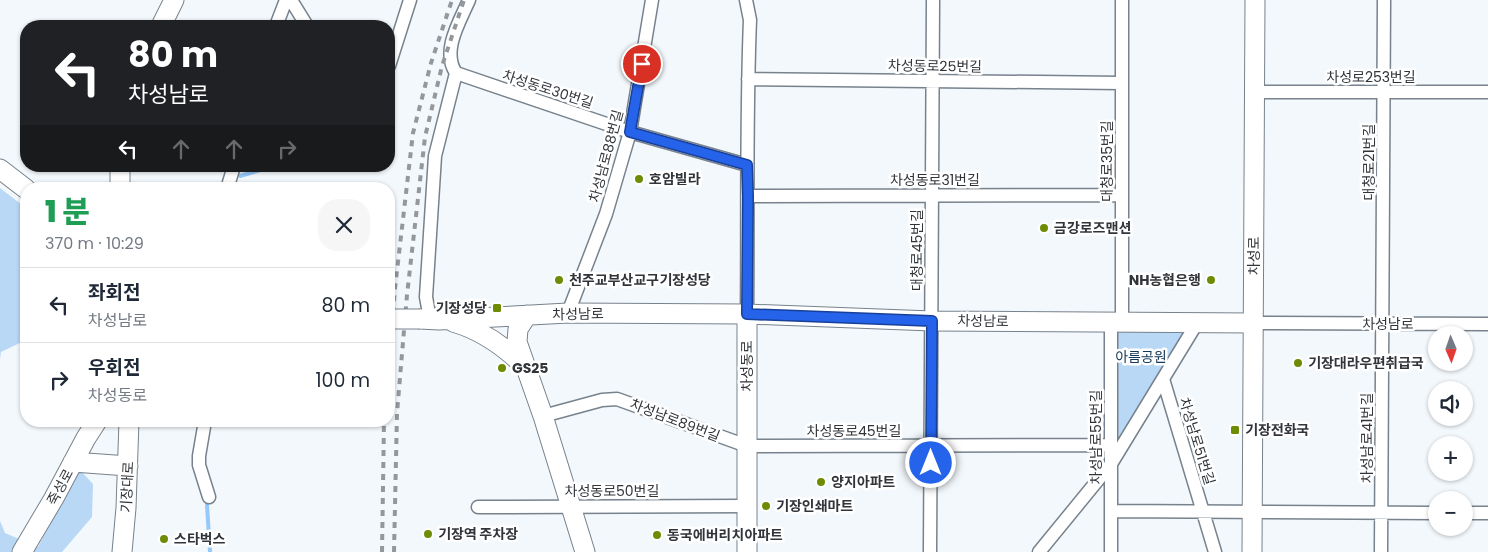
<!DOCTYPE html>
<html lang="ko">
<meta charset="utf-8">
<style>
body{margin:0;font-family:Poppins,"Noto Sans KR",sans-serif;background:#f6f6f7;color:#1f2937;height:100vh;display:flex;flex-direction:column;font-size:19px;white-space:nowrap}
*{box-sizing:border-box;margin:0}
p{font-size:16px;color:#747a83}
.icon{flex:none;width:28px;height:28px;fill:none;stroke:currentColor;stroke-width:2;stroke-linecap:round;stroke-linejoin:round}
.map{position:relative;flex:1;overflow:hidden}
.panel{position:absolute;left:20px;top:182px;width:375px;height:245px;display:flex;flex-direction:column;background:#fff;border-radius:20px;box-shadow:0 1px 4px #0004}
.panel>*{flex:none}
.guide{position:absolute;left:20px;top:20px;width:375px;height:152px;border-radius:20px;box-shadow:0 1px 4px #0004;background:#202124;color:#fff;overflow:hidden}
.needle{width:32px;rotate:178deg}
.controls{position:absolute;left:1428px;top:326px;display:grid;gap:10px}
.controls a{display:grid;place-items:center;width:45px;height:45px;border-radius:50%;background:#fff;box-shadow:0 1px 4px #0004;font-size:25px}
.pin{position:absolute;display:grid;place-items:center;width:42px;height:42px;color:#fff;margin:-21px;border:2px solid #fff;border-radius:50%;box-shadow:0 1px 5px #0007}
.me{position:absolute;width:55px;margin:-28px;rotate:0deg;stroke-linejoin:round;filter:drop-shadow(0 0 4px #0008)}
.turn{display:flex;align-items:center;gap:18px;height:105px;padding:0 25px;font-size:22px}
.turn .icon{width:65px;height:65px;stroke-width:2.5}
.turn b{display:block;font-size:35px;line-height:42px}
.lanes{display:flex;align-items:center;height:48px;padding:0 25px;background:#0003;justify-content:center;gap:25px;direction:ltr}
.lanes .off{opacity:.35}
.round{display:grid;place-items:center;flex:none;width:52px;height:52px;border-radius:20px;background:#f6f6f7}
.summary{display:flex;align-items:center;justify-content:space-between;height:85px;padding:0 25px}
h1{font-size:30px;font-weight:800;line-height:38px;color:#1e9e55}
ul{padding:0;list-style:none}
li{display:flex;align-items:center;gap:15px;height:75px;padding:0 25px;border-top:1px solid #e0e1e3}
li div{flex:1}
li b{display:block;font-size:19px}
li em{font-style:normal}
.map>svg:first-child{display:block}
.green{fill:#b9d8f6}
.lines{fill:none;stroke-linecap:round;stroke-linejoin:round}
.stream{stroke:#96c8f9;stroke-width:4}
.street-casing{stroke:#77828c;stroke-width:15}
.secondary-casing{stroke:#77828c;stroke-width:21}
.street{stroke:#fff;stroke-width:12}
.secondary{stroke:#fff;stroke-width:19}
.rail{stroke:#94989d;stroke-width:4;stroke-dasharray:6 6;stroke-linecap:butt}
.secondary-bridge-casing{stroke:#77828c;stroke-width:21;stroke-linecap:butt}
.secondary-bridge{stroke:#fff;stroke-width:19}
.route-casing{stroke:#184099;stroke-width:12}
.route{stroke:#2563eb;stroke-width:9}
.poi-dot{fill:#6e8b04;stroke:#fff;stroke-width:2}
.labels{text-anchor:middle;stroke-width:5;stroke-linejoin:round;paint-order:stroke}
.street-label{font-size:14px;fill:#31353a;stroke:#fff}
.poi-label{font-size:14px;font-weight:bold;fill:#31353a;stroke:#fff;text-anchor:start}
.park-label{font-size:14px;fill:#133858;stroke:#fff}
</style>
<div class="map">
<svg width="1488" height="552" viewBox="0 0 1488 552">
<rect width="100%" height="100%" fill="#f3f8fc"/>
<path class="green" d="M 0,188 L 26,208 L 26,340 L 1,352 L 0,359 Z
M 1120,330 L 1187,331 L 1118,444 L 1116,444 L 1116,334 Z
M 79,469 L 93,484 L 92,517 L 62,552 L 0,552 L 0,521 L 5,533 L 38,547 Z"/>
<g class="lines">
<path class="stream" d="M 240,176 L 274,166
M 207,505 L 210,552"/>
<defs>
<path id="street" d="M 291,0 L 307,26
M 746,0 L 750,20 C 746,118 748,216 747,314
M 276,26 L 286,0
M 389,66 L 410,0
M 456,73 L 630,132 L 747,165
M 456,73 C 441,51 460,21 469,0
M 748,79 L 1122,83
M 1254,92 L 1488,92
M 227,189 L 234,166
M 748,196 L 1122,195
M 568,313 L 606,214 L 630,132 L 652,0
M 430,319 L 426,297 L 435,156 L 456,73
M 1122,322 L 1122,0
M 1111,323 L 1111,552
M 1253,323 L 1488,324
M 1163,379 L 1215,552
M 543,416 L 602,400 L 617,399 L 747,446 L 1111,445
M 205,421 L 199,456 L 199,465 L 209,497
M 478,507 L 747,506
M 1112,511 L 1436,513
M 1464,513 L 1488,513
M 930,552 L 933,0
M 1039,552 L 1111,464 L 1197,323
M 1381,552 L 1384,0"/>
<path id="secondary" d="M 161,26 L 174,0
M 120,166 L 120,189
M 0,169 L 26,189
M 527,315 L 518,329 L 517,342 L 543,416 L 585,552
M 420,319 L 439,320 L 568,313 L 747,314 L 932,321 L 1253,323
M 453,322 C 481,330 503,345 524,366
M 73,462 L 128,466
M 22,552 L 54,498 L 86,438 L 97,421
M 122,552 L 126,508 L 129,421
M 747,552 L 747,314
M 1252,552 L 1255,0"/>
</defs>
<use href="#street" class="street-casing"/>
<use href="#secondary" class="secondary-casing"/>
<use href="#street" class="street"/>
<use href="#secondary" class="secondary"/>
<path class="rail" d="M 389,361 L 395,288 L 413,133 L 431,63 L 452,0
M 382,552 L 384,421
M 394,552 L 397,413 L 407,295 L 425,137 L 442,66 L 464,0"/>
<defs>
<path id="secondary-bridge" d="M 389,319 L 420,319"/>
</defs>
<use href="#secondary-bridge" class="secondary-bridge-casing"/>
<use href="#secondary-bridge" class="secondary-bridge"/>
</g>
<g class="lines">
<defs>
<path id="route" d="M 642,64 L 630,132 L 747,165 L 748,196 L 747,314 L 932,321 L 931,463"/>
</defs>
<use href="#route" class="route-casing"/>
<use href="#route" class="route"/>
</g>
<g class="poi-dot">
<circle cx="639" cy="179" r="5"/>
<circle cx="1044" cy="228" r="5"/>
<circle cx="559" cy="280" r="5"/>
<circle cx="1211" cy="280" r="5"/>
<rect x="492" y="303" width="10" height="10" rx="2.5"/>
<circle cx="1298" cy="363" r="5"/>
<circle cx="502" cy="368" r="5"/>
<rect x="1230" y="425" width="10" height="10" rx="2.5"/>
<circle cx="821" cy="482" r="5"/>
<circle cx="766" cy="506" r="5"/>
<circle cx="428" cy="534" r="5"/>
<circle cx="657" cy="535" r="5"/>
<circle cx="164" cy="539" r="5"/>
</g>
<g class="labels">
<g class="street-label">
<text transform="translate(935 66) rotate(1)" y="5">차성동로25번길</text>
<text x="1371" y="82">차성로253번길</text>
<text transform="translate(548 89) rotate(18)" y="5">차성동로30번길</text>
<text transform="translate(606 156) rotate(-75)" y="5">차성남로88번길</text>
<text transform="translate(1107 161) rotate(-90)" y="5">대청로35번길</text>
<text transform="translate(1369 162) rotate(-90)" y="5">대청로21번길</text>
<text x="935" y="185">차성동로31번길</text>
<text transform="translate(917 250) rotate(-90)" y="5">대청로45번길</text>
<text transform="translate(1254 256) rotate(-90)" y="5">차성로</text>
<text transform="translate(578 314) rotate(-1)" y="5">차성남로</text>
<text transform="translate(983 321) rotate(1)" y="5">차성남로</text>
<text x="1388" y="329">차성남로</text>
<text transform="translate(747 366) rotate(-90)" y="5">차성동로</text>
<text transform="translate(675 420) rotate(21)" y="5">차성남로89번길</text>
<text x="854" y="436">차성동로45번길</text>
<text transform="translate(1096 437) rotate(-90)" y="5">차성남로55번길</text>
<text transform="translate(1367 438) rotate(-90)" y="5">차성남로41번길</text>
<text transform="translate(1197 441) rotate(73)" y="5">차성남로51번길</text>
<text transform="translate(60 487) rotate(-62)" y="5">죽성로</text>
<text transform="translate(127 487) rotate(-87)" y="5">기장대로</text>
<text x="612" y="496">차성동로50번길</text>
</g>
<g class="poi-label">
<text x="649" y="184">호암빌라</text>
<text x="1054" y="233">금강로즈맨션</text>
<text x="569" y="285">천주교부산교구기장성당</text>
<text x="1201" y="285" text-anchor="end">NH농협은행</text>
<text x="487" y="313" text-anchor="end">기장성당</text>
<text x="1308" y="368">기장대라우편취급국</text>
<text x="512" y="373">GS25</text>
<text x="1245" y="435">기장전화국</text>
<text x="831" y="487">양지아파트</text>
<text x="776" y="511">기장인쇄마트</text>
<text x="438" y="539">기장역 주차장</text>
<text x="667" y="540">동국에버리치아파트</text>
<text x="174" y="544">스타벅스</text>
</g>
<g class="park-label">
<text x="1141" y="362">아름공원</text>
</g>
</g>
</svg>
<div class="controls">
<a><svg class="needle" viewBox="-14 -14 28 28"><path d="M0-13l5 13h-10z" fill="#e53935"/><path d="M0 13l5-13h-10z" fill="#747a83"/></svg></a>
<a><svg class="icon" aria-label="sound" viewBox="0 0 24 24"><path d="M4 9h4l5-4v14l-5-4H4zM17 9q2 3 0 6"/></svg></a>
<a>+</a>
<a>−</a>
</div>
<div class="pin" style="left:642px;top:64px;background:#d93025"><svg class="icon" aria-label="arrive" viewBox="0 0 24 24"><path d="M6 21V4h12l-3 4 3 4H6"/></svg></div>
<svg class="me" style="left:931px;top:463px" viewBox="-20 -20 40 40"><circle r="17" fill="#2563eb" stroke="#fff" stroke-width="3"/><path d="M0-11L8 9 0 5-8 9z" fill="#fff"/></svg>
<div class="guide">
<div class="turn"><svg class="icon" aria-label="left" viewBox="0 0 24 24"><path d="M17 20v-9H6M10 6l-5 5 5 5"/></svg><div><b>80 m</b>차성남로</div></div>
<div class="lanes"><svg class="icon" aria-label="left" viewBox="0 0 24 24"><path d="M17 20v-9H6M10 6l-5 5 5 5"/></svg><svg class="icon off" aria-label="ahead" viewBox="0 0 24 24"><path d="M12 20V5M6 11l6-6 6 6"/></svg><svg class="icon off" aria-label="ahead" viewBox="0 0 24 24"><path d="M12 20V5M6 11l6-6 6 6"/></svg><svg class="icon off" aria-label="right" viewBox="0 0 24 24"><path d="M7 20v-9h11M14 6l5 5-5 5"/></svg></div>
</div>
<section class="panel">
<div class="summary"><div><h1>1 분</h1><p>370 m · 10:29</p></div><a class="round"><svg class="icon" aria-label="close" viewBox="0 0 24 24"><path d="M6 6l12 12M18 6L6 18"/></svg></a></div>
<ul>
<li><svg class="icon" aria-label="left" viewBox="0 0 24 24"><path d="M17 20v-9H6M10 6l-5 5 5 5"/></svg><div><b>좌회전</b><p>차성남로</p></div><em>80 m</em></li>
<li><svg class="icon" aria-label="right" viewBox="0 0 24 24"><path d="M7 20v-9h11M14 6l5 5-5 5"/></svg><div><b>우회전</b><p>차성동로</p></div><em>100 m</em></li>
</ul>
</section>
</div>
